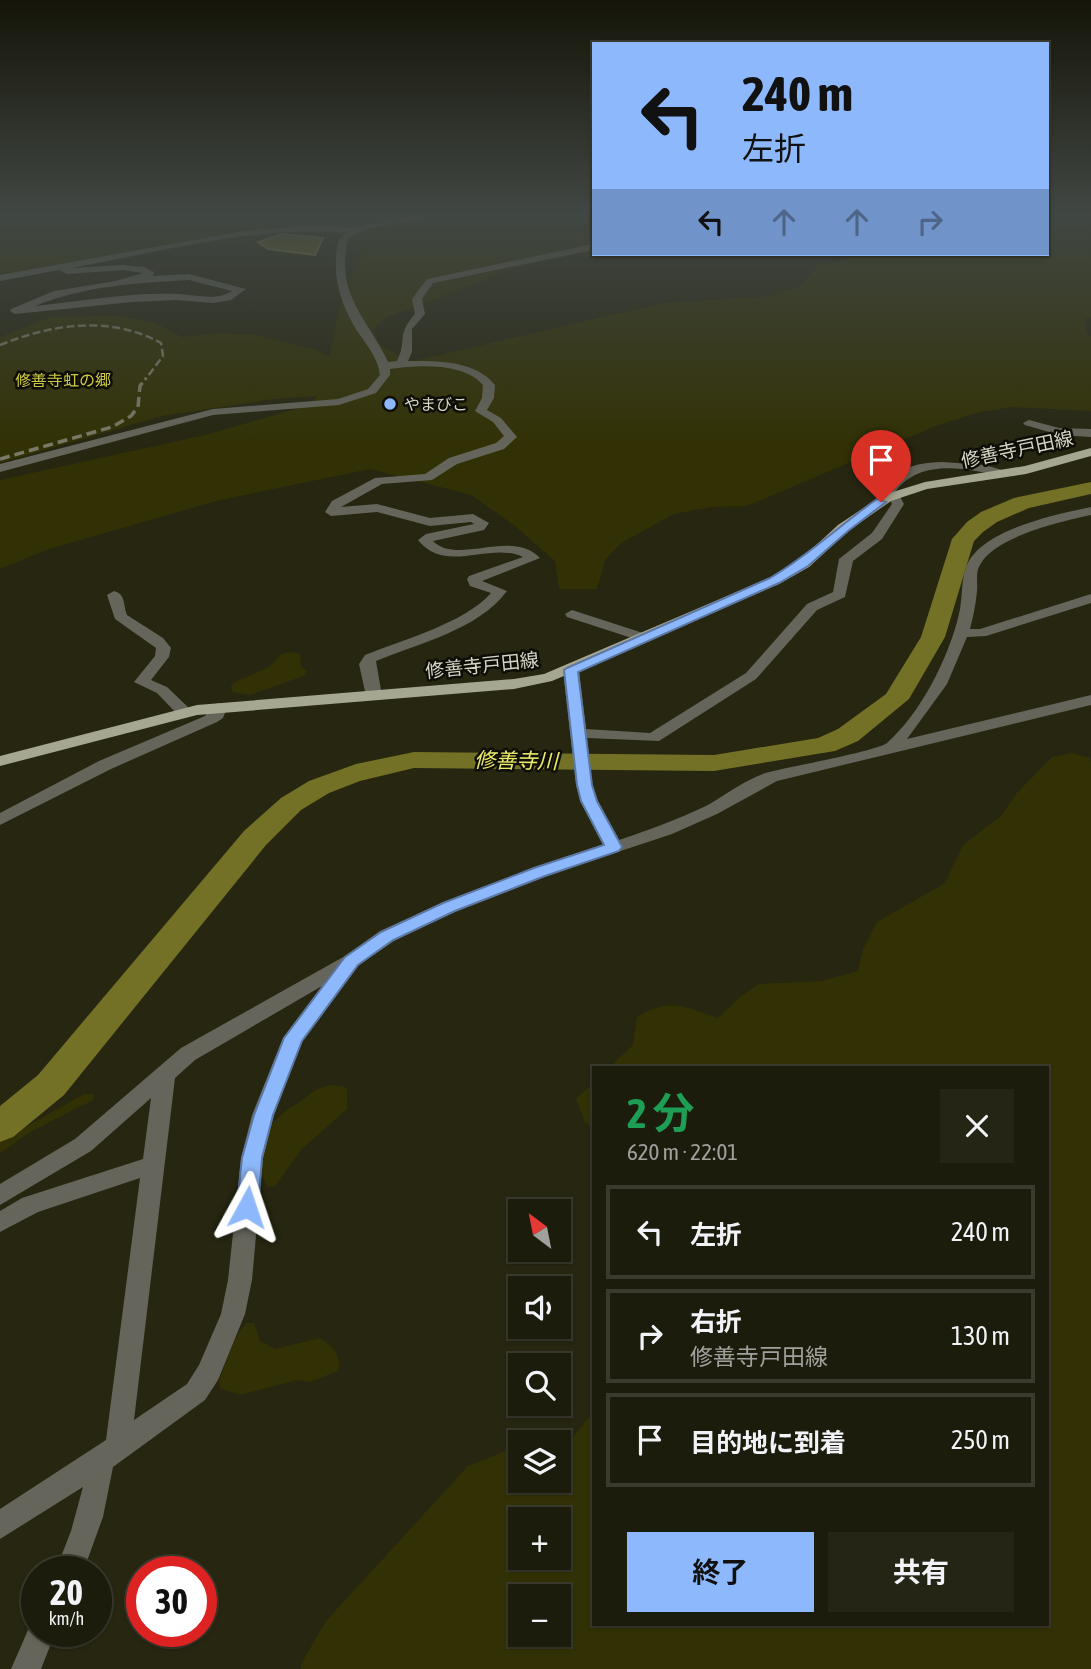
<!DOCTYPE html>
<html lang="ja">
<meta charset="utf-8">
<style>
body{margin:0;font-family:"Asap Condensed","Noto Sans JP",sans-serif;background:#252516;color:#f1f3f6;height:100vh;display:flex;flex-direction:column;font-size:26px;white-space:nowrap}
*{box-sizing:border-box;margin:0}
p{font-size:23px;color:#a0a19d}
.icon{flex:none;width:38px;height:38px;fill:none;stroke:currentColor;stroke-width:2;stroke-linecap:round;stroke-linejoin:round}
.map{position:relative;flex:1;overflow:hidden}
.panel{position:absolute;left:592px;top:1066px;width:457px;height:560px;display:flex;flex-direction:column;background:#1c1c0d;border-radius:0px;box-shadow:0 2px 5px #0004,0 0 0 2px #3a3a2e}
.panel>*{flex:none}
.banner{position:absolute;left:592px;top:42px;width:457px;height:214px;border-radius:0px;box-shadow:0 2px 5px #0004,0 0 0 2px #3a3a2e;background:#8db9fc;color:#111;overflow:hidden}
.needle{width:46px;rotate:328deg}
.fabs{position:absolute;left:508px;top:1199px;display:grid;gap:14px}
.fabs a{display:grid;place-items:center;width:63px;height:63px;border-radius:0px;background:#1c1c0d;box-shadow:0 2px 5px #0004,0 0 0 2px #3a3a2e;font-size:35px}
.speed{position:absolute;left:21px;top:1556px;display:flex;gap:14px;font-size:35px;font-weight:700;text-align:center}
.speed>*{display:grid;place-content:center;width:91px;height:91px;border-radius:50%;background:#1c1c0d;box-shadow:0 2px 5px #0004,0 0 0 2px #3a3a2e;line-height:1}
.speed small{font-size:18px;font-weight:400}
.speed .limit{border:10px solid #d22;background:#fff;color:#111}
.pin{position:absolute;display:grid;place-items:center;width:60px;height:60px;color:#fff;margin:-72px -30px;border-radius:50% 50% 50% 0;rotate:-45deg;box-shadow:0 0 7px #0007}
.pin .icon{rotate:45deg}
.me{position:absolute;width:77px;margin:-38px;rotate:5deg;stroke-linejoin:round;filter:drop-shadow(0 0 5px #0008)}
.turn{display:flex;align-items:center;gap:24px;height:147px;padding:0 35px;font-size:32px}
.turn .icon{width:91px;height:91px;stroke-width:2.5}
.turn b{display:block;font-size:49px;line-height:60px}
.lanes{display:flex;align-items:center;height:66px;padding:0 35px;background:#0003;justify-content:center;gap:35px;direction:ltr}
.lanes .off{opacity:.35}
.round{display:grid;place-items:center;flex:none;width:74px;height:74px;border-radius:0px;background:#252516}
.overview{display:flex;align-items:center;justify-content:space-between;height:119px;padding:0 35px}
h1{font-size:42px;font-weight:700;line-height:52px;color:#1e9e55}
.primary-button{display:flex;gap:14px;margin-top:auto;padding:14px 35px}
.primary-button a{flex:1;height:80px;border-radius:0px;background:#8db9fc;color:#111;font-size:28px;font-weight:700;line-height:80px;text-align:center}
.primary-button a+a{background:#252516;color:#f1f3f6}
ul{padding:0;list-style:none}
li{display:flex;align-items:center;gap:21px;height:94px;margin:0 14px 10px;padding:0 21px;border:4px solid #3a3a2e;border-radius:0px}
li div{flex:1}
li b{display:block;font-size:26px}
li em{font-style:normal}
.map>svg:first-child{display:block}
.green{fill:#323105;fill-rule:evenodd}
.water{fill:#727125;stroke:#908f56;stroke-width:2}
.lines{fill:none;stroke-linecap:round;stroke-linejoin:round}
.river{fill:#727125;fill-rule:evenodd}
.minor{fill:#65655b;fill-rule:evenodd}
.major{fill:#a6a791;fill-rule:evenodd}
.rail-far1{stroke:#7a7a69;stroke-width:2.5;stroke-dasharray:8 3.5;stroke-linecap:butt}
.rail{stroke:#7a7a69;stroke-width:3.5;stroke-dasharray:10 5;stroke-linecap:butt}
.route{fill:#8db9fc;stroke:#5c78a4;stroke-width:2}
.poi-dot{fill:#8db9fc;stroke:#0e0e06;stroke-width:2.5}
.labels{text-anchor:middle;stroke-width:5;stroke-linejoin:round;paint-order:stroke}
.far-park-label{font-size:16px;fill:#ccca44;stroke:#0e0e06}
.far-poi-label{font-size:16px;fill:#d5d5c8;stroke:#0e0e06;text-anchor:start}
.street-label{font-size:19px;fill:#d5d5c8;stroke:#0e0e06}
.water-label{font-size:21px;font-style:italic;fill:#edec6a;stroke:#0e0e06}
</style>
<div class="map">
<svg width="1091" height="1669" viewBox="0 0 1091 1669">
<rect width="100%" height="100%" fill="#262611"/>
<path class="green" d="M 0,212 L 593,212 L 593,251 L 516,268 L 385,318 L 373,330 L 378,343 L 409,362 L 664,303 L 770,296 L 801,285 L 819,265 L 863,254 L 1046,254 L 1047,212 L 1091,212 L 1091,318 L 1085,319 L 1086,333 L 1091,336 L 1091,411 L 1013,407 L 980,412 L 938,425 L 747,506 L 711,507 L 674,514 L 621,543 L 605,560 L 597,589 L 559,589 L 555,561 L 515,526 L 471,495 L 370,469 L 216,501 L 49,549 L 0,569 L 0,480 L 205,435 L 310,405 L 317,396 L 274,399 L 162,416 L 0,463 L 0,337 L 51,317 L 119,316 L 156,323 L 182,337 L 220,333 L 258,335 L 316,350 L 330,357 C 335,320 344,288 361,255 L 353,246 L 328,230 L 277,233 L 93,260 L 0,280 Z
M 291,652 L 300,654 L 301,667 L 307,671 L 304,676 L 250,695 L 232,692 L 231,686 L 235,682 L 269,667 L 281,654 Z
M 1072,753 L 1090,758 L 1091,762 L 1091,1669 L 301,1669 L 301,1664 L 326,1621 L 468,1466 L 520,1445 L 520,1480 L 558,1480 L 558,1451 L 561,1451 L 593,1413 L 593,1624 L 1046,1624 L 1046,1068 L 610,1067 L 633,1045 L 637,1017 C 669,997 685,1007 718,1018 L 740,997 L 759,984 L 822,981 L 858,971 L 863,949 L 877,922 L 945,883 L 963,845 L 1001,816 L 1016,794 L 1052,757 ZM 558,1519 L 558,1558 L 520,1558 L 520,1519 ZM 558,1596 L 558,1634 L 520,1634 L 520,1596 Z
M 593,1083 L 593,1128 L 585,1122 L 576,1099 Z
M 331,1085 L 343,1086 L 347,1090 L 347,1109 L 301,1150 L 275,1186 L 268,1187 C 262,1179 262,1171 262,1161 C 263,1129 272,1119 298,1103 C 311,1094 313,1089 331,1085 Z
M 84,1094 L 94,1094 L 93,1100 L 32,1131 L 0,1153 L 0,1141 Z
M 247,1323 L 254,1323 L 260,1341 L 275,1349 L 320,1338 C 333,1346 342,1355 338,1371 L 310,1382 L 297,1380 L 240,1395 L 220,1388 L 219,1381 C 226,1365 234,1333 247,1323 Z"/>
<path class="water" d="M 282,234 L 323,238 L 315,255 L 268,249 L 258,242 Z"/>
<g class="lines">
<path class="river" d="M 1091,482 L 1091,494 L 1029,508 L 997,522 L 983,532 L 974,541 L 945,637 L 909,699 L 858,741 L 835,751 L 714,771 L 414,768 L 360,781 L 329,793 L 301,810 L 266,845 L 64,1095 L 13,1137 L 0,1142 L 0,1106 L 38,1075 L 244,831 L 281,798 L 309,781 L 356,764 L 414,752 L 714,755 L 818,738 L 838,729 L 886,694 L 921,637 L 952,539 L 967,522 L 981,512 L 1014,498 Z"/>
<path class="minor" d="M 430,212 L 447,212 L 364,230 L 348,238 C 335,296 367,317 388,362 L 397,361 C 408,339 395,337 415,314 L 412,299 L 427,279 L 593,244 L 593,250 L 433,283 L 422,299 L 425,314 L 412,329 L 412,352 L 408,361 C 437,361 475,360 495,385 L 494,398 L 487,410 L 501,418 L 517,437 L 504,449 L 457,464 L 432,480 L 382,484 L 341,507 L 377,504 L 430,518 L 473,514 L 489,523 L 484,530 L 433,541 C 458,566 511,528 540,558 L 482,581 L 507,591 C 478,630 419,643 376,661 L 382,696 L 379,699 L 369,699 L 366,696 L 359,664 L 365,655 C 402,640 465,623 491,593 L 470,586 L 467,579 L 469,576 L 523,557 C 489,541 446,575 418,540 L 426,534 L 474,524 L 471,522 L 430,526 L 377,512 L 331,516 L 325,512 L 332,501 L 375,478 L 425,474 L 449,458 L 496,443 L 504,436 L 493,422 L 475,411 L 482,398 L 483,385 C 464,362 417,365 390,369 L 390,375 L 376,393 L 339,405 L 213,415 L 0,472 L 0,464 L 213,409 L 338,399 L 368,389 L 380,375 C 378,359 369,348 360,335 C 345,313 334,285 336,257 C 337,248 337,238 345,233 C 254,225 160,252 71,268 L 123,265 L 144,267 L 154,272 L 153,276 L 189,274 L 246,289 L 231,300 L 214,303 L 176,300 L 132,302 L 15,314 L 10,311 L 11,309 L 54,291 L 116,281 L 143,273 L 123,270 L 67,274 L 59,270 L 0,281 L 0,275 L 244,231 L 319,225 L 353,228 ZM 189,280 L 232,291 C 217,301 196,295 179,294 C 131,292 82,301 35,306 C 83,286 137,283 189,280 Z
M 1029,420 L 1059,428 L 1091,429 L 1091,437 L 1059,435 L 1025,425 L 1023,423 Z
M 942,462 L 985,465 L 1012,473 L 1006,477 C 968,469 921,457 895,492 L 898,493 L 904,504 L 882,539 L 853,561 L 845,597 L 817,610 L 756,679 L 659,741 L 587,738 L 592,784 L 598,801 L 619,840 C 649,830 679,819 708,805 C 727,794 748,778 769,772 C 789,767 877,751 887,743 C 921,713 949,657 959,614 C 964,594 959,570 974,554 C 997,527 1057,514 1091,507 L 1091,515 C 1062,521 994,537 980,565 C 975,573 978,583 977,591 C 976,604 973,617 970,629 L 980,629 L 1091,594 L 1091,603 L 986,636 L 967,637 L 947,684 L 907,739 L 1091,695 L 1091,705 L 777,781 L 717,814 L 672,834 L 545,876 L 456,911 L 394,941 L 356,967 L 302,1041 L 274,1115 L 263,1158 L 252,1280 L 245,1314 L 218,1380 L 205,1400 L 113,1467 L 103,1517 L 83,1572 L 55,1572 L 71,1531 L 83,1487 L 0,1539 L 0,1509 L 106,1440 L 140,1178 L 38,1212 L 0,1232 L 0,1211 L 22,1198 L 143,1159 L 151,1098 L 91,1151 L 0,1205 L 0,1184 L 75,1139 L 181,1048 L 345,956 L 380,931 L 442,903 L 533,868 L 604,844 L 580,801 L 576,784 L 563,670 L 566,667 L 576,667 L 579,670 L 586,729 L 650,733 L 746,673 L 807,604 L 833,592 L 839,559 L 872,533 L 892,504 L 890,500 L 883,504 L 877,500 C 896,471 906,463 942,462 ZM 322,986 L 283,1038 L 252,1115 L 241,1158 L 228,1280 L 221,1314 L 199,1365 L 187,1384 L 134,1420 L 175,1078 L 195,1060 Z
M 114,591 C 126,594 123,605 127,615 L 163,638 L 171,648 L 169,657 L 151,680 L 167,687 L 191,710 L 193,713 L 191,716 L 179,716 L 157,693 L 134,682 L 155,656 L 156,648 L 115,619 L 107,595 Z
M 572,610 L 649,635 L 651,638 L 644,642 L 567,617 L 565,614 Z
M 219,703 L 227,708 L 223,718 L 217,722 L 111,769 L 0,825 L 0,813 L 99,761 L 205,716 L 213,705 Z
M 37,1619 L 37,1631 L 56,1631 L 41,1669 L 11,1669 L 32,1621 Z"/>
<path class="major" d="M 1091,448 L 1091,456 L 1026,474 L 927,489 L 891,501 L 848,531 L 809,567 L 779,584 L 552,681 L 514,689 L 197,715 L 0,766 L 0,756 L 197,705 L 514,679 L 544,674 L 769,578 L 799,561 L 838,525 L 883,495 L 925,482 L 1025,466 Z"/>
<path class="rail-far1" d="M 0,345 C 52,324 110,315 161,343 L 163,356 L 145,380"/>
<path class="rail" d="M 0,459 L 112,427 L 131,416 L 138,407 L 140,386 L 146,378"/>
</g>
<linearGradient id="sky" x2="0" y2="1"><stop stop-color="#151509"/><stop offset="0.48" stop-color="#414743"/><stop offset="1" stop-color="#414743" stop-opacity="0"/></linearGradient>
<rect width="1091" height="446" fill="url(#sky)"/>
<path class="route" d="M 877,499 L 886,502 L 848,531 L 808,566 L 779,583 L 578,672 L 592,785 L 597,801 L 622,847 L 619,851 L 545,876 L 455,911 L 393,940 L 358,965 L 302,1041 L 273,1115 L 262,1158 L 258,1207 L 255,1213 L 247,1216 L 240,1213 L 237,1207 L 242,1158 L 254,1115 L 284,1038 L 345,957 L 381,932 L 443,903 L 534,868 L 604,845 L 581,801 L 577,785 L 564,670 L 567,668 L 770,578 C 808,556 840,525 877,499 Z"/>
<circle class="poi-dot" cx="390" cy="404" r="7"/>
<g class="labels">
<g class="far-park-label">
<text x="63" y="386">修善寺虹の郷</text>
</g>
<g class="far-poi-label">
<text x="404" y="410">やまびこ</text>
</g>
<g class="street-label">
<text transform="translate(1017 449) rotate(-12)" y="7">修善寺戸田線</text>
<text transform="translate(482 665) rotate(-6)" y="7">修善寺戸田線</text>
</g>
<g class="water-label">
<text transform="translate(516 761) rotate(1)" y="7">修善寺川</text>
</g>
</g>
</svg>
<div class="fabs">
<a><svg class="needle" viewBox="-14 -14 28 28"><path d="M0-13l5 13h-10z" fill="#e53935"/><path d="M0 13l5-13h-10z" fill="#a0a19d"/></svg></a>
<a><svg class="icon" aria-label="sound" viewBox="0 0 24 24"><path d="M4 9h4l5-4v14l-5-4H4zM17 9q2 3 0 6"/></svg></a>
<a><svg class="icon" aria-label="search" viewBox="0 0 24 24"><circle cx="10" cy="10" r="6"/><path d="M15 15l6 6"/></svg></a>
<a><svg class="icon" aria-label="layers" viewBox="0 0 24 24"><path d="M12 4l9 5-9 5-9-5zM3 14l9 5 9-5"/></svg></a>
<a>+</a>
<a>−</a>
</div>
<div class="speed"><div>20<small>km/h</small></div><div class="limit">30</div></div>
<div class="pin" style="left:881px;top:502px;background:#d93025"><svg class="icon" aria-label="arrive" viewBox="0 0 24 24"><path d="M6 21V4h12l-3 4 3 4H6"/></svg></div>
<svg class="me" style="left:247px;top:1207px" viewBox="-20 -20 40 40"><path d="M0-17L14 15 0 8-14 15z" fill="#8db9fc" stroke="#fff" stroke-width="4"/></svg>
<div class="banner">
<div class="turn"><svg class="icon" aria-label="left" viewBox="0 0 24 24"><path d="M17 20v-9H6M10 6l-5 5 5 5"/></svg><div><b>240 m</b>左折</div></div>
<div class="lanes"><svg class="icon" aria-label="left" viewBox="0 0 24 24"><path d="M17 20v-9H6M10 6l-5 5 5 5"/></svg><svg class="icon off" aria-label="ahead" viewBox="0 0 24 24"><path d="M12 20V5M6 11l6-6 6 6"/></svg><svg class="icon off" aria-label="ahead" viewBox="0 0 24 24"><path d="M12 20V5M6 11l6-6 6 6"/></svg><svg class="icon off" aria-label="right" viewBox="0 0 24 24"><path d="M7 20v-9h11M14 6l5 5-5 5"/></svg></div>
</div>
<section class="panel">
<div class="overview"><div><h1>2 分</h1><p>620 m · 22:01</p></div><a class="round"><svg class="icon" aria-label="close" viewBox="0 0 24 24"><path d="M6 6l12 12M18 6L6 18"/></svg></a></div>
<ul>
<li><svg class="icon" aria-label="left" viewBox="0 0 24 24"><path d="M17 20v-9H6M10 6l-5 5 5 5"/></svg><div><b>左折</b></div><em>240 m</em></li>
<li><svg class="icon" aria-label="right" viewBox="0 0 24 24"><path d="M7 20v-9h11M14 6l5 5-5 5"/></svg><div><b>右折</b><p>修善寺戸田線</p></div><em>130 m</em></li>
<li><svg class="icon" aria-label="arrive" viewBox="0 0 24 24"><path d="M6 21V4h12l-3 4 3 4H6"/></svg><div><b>目的地に到着</b></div><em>250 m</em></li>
</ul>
<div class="primary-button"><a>終了</a><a>共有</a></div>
</section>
</div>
